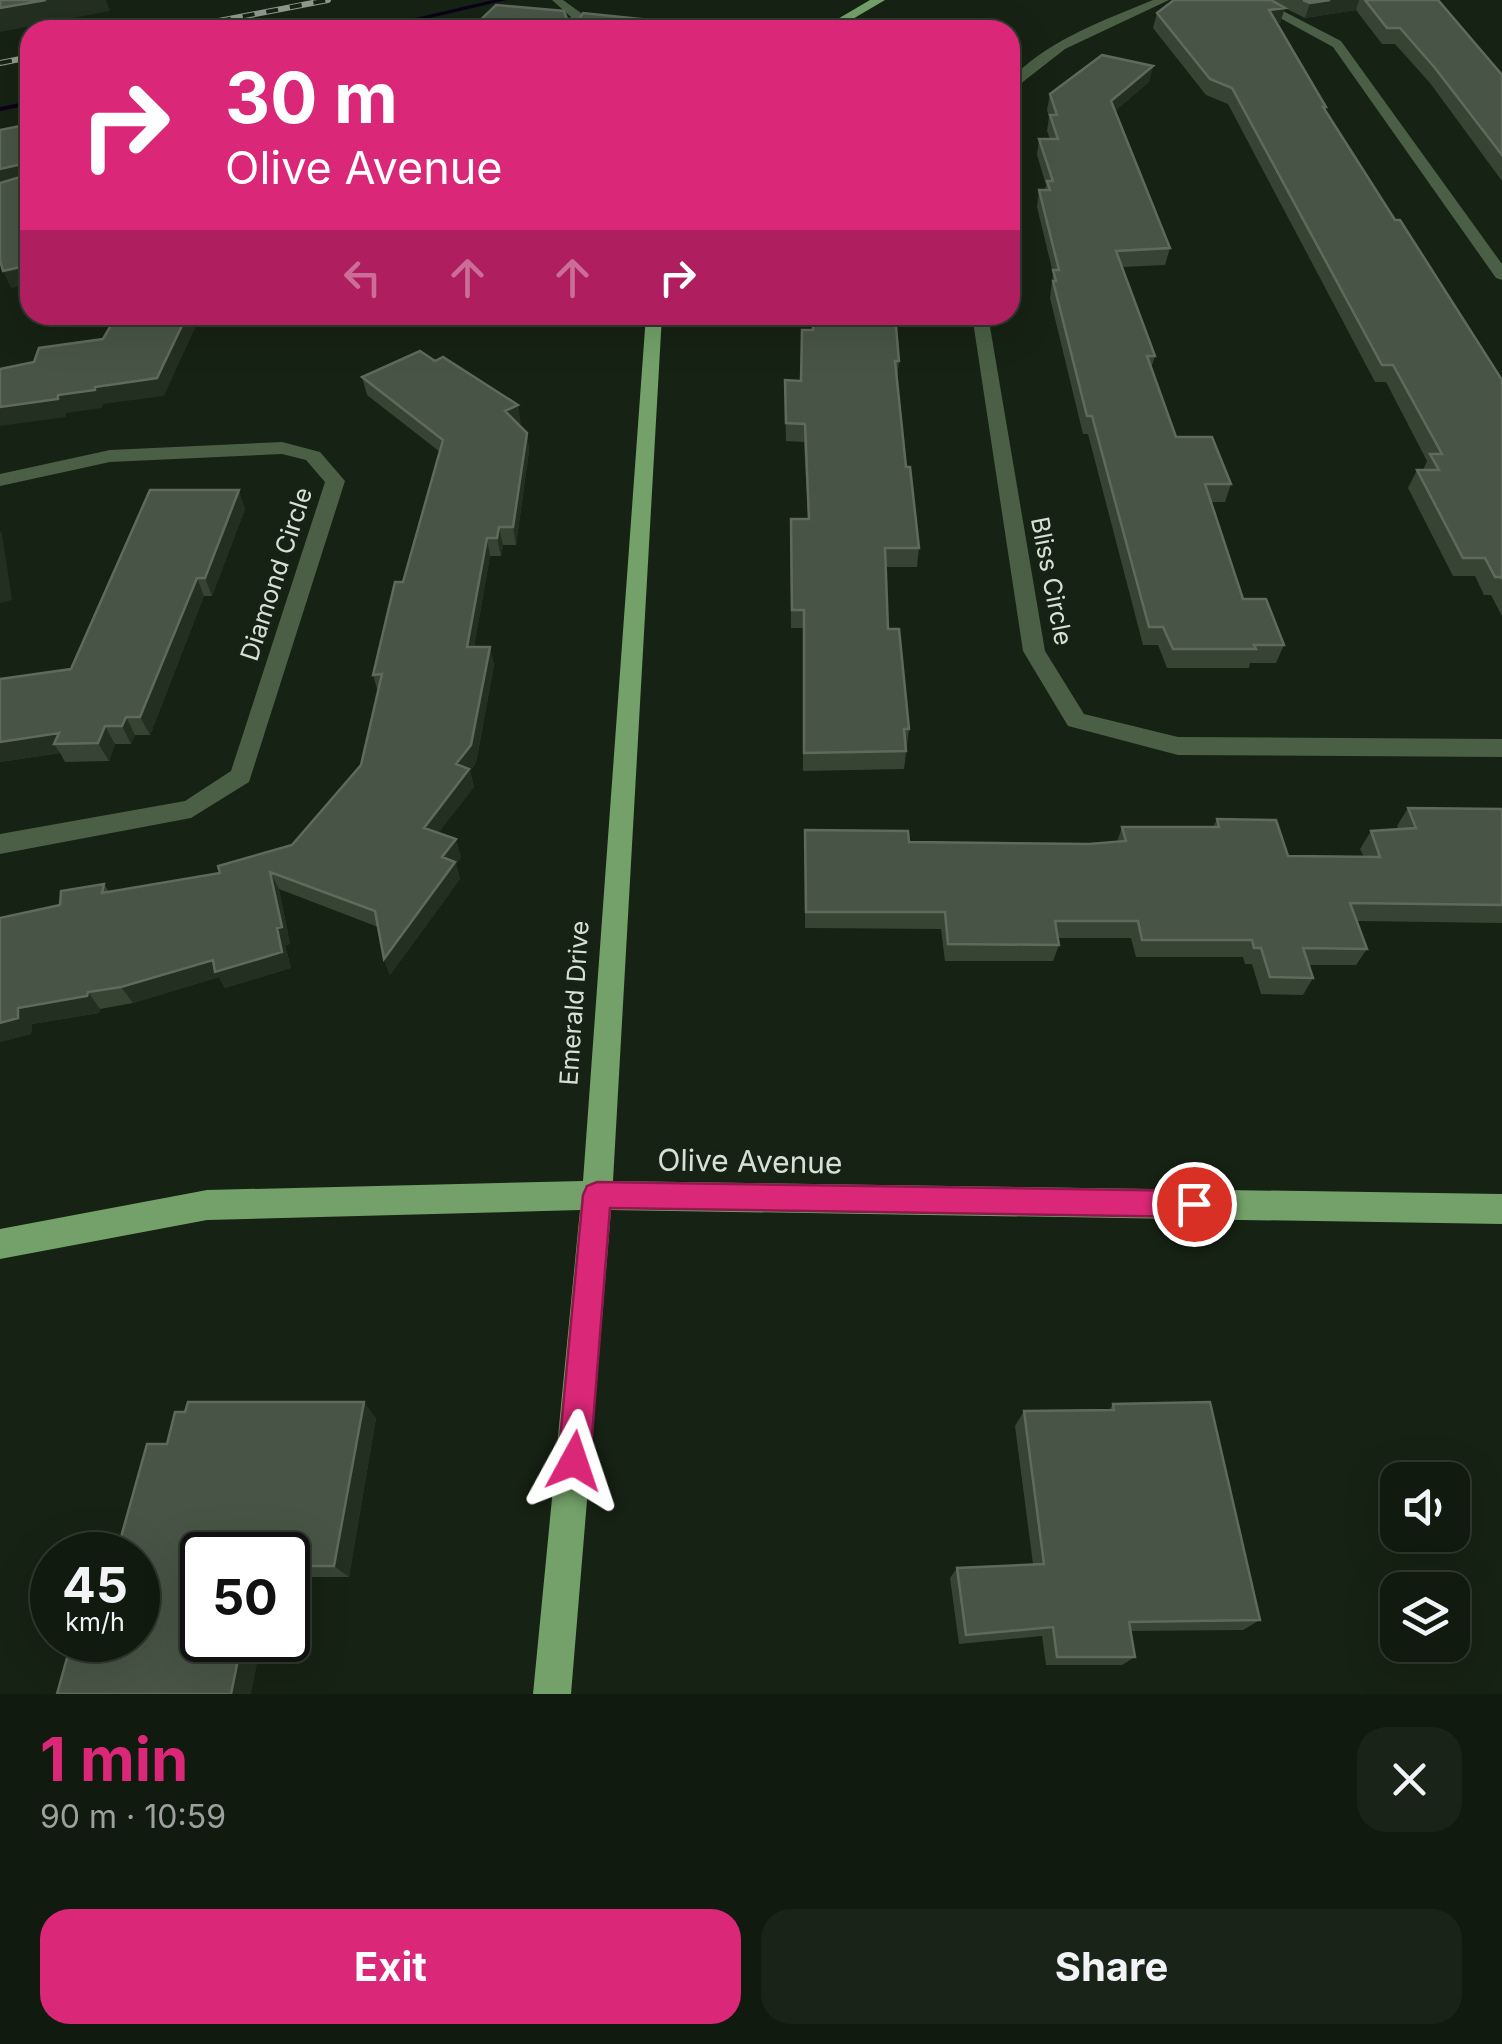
<!DOCTYPE html>
<meta charset="utf-8">
<style>
body{margin:0;font-family:Inter,sans-serif;background:#192317;color:#f1f3f6;height:100vh;display:flex;flex-direction:column;font-size:38px;white-space:nowrap}
*{box-sizing:border-box;margin:0}
p{font-size:32px;color:#9ca19e}
.icon{flex:none;width:55px;height:55px;fill:none;stroke:currentColor;stroke-width:2;stroke-linecap:round;stroke-linejoin:round}
.map{position:relative;height:1694px;overflow:hidden}
.sheet{display:flex;flex-direction:column;background:#101a0e;flex:1}
.sheet>*{flex:none}
.guide{position:absolute;left:20px;top:20px;width:1000px;height:305px;border-radius:30px;box-shadow:0 10px 40px #0002,0 0 0 2px #30382e;background:#db2777;color:#fff;overflow:hidden}
.controls{position:absolute;left:1380px;top:1462px;display:grid;gap:20px}
.controls a{display:grid;place-items:center;width:90px;height:90px;border-radius:20px;background:#101a0e;box-shadow:0 10px 40px #0002,0 0 0 2px #30382e;font-size:50px}
.speed{position:absolute;left:30px;top:1532px;display:flex;gap:20px;font-size:50px;font-weight:700;text-align:center}
.speed>*{display:grid;place-content:center;width:130px;height:130px;border-radius:50%;background:#101a0e;box-shadow:0 10px 40px #0002,0 0 0 2px #30382e;line-height:1}
.speed small{font-size:25px;font-weight:400}
.speed .limit{border:5px solid #111;border-radius:15px;background:#fff;color:#111}
.pin{position:absolute;display:grid;place-items:center;width:85px;height:85px;color:#fff;margin:-42px;border:5px solid #fff;border-radius:50%;box-shadow:0 2px 10px #0007}
.me{position:absolute;width:110px;margin:-55px;rotate:5deg;stroke-linejoin:round;filter:drop-shadow(0 0 8px #0008)}
.turn{display:flex;align-items:center;gap:35px;height:210px;padding:0 40px;font-size:45px}
.turn .icon{width:130px;height:130px;stroke-width:2.5}
.turn b{display:block;font-size:70px;line-height:85px}
.lanes{display:flex;align-items:center;height:95px;padding:0 40px;background:#0003;justify-content:center;gap:50px;direction:ltr}
.lanes .off{opacity:.35}
.round{display:grid;place-items:center;flex:none;width:105px;height:105px;border-radius:30px;background:#192317}
.overview{display:flex;align-items:center;justify-content:space-between;height:170px;padding:0 40px}
h1{font-size:60px;font-weight:700;line-height:75px;color:#db2777}
.cta{display:flex;gap:20px;margin-top:auto;padding:20px 40px}
.cta a{flex:1;height:115px;border-radius:30px;background:#db2777;color:#fff;font-size:40px;font-weight:700;line-height:115px;text-align:center}
.cta a+a{background:#192317;color:#f1f3f6}
.map>svg:first-child{display:block}
.lines{fill:none;stroke-linecap:round;stroke-linejoin:round}
.stream{fill:#0c0018;fill-rule:evenodd}
.minor{fill:#4a5f45;fill-rule:evenodd}
.major{fill:#73a169;fill-rule:evenodd}
.rail-casing{stroke:#8f998d;stroke-width:6}
.rail{stroke:#162213;stroke-width:4;stroke-dasharray:12;stroke-linecap:butt}
.wall{fill:#374434}
.shaded-wall{fill:#232f20}
.building{fill:#485546;stroke:#5f6a5c;stroke-width:2.5}
.route{fill:#db2777;stroke:#8e194d;stroke-width:2.5}
.labels{text-anchor:middle;stroke-width:10;stroke-linejoin:round;paint-order:stroke}
.street-label{font-size:25px;fill:#d7e0d6;stroke:#162213}
.near-street-label{font-size:30px;fill:#d7e0d6;stroke:#162213}
</style>
<div class="map">
<svg width="1502" height="1694" viewBox="0 0 1502 1694">
<rect width="100%" height="100%" fill="#162213"/>
<g class="lines">
<path class="stream" d="M 493,0 L 507,0 L 378,30 L 364,30 Z
M 30,101 L 30,105 L 0,111 L 0,107 Z"/>
<path class="minor" d="M 552,0 L 563,0 L 581,13 L 580,30 L 568,30 L 571,17 Z
M 1153,0 L 1169,0 L 1065,49 L 1010,92 L 1010,80 C 1048,40 1102,21 1153,0 Z
M 1247,0 L 1262,0 L 1341,41 L 1502,264 L 1502,280 L 1496,278 L 1333,47 Z
M 972,315 L 988,315 L 1045,651 L 1084,714 L 1178,737 L 1502,739 L 1502,757 L 1178,755 L 1068,726 L 1023,651 Z
M 282,442 L 320,452 L 345,481 L 249,782 L 191,818 L 0,854 L 0,834 L 185,801 L 231,771 L 325,482 L 306,460 L 282,454 L 110,462 L 0,486 L 0,474 L 110,450 Z"/>
<path class="major" d="M 870,0 L 885,0 L 834,30 L 819,30 Z
M 646,315 L 662,315 L 613,1181 L 1502,1194 L 1502,1224 L 611,1210 L 571,1694 L 533,1694 L 580,1210 L 207,1220 L 0,1259 L 0,1229 L 207,1190 L 583,1181 Z"/>
<defs>
<path id="rail" d="M 172,30 L 328,0
M 0,63 L 30,57"/>
</defs>
<use href="#rail" class="rail-casing"/>
<use href="#rail" class="rail"/>
</g>
<path class="wall" d="M 1174,0 L 1438,0 L 1502,75 L 1502,181 L 1430,83 L 1395,44 L 1382,44 L 1356,10 L 1305,18 L 1285,8 L 1280,23 L 1277,23 L 1326,107 L 1325,111 L 1395,220 L 1502,380 L 1502,616 L 1491,595 L 1484,595 L 1475,576 L 1453,576 L 1408,488 L 1417,470 L 1423,470 L 1427,461 L 1386,382 L 1375,382 L 1228,104 L 1206,95 L 1153,28 L 1157,13 Z
M 1153,66 L 1149,82 L 1115,111 L 1170,248 L 1165,265 L 1122,267 L 1155,356 L 1151,368 L 1176,437 L 1231,484 L 1225,502 L 1211,502 L 1243,599 L 1284,645 L 1276,663 L 1250,663 L 1249,668 L 1167,668 L 1158,645 L 1143,645 L 1088,434 L 1083,434 L 1050,298 L 1053,273 L 1037,207 L 1039,190 L 1045,190 L 1046,185 L 1037,155 L 1039,139 L 1050,139 L 1047,131 L 1049,117 L 1047,110 L 1050,94 Z
M 822,315 L 895,315 L 899,361 L 897,379 L 906,467 L 919,548 L 917,567 L 886,567 L 888,629 L 909,729 L 904,769 L 803,771 L 803,628 L 791,628 L 790,537 L 808,519 L 804,442 L 786,441 L 785,398 L 801,381 L 812,330 L 822,322 Z
M 362,377 L 521,423 L 518,424 L 527,433 L 529,451 L 516,545 L 503,545 L 501,556 L 490,556 L 474,647 L 490,647 L 494,665 L 476,763 L 470,771 L 474,787 L 438,833 L 461,857 L 456,864 L 460,879 L 390,975 L 384,959 L 378,927 L 279,889 L 290,944 L 285,945 L 291,968 L 225,988 L 219,977 L 133,1003 L 100,1009 L 99,1013 L 32,1024 L 31,1034 L 0,1042 L 60,905 L 104,884 L 109,892 L 220,873 L 292,845 L 361,765 L 378,692 L 373,675 L 403,582 L 440,452 L 367,395 Z
M 245,509 L 212,596 L 204,596 L 150,735 L 135,735 L 131,744 L 115,744 L 109,761 L 65,762 L 60,753 L 0,762 L 0,679 L 71,669 Z
M 1408,808 L 1502,809 L 1502,923 L 1357,921 L 1367,949 L 1356,965 L 1308,965 L 1313,978 L 1303,995 L 1261,994 L 1252,964 L 1245,964 L 1243,957 L 1136,957 L 1131,938 L 1057,938 L 1059,945 L 1053,961 L 945,961 L 941,929 L 805,928 L 805,830 L 909,842 L 1089,844 L 1117,842 L 1122,827 L 1213,827 L 1217,819 L 1288,856 L 1364,857 L 1360,849 L 1371,831 L 1399,829 L 1397,826 Z
M 1113,1404 L 1260,1620 L 1243,1630 L 1131,1631 L 1135,1657 L 1122,1665 L 1046,1665 L 1042,1636 L 959,1644 L 950,1578 L 957,1568 L 1033,1564 L 1015,1426 L 1024,1411 L 1109,1410 Z
M 376,1418 L 349,1577 L 288,1577 L 288,1555 L 202,1555 L 138,1640 L 167,1444 Z"/>
<path class="shaded-wall" d="M 46,0 L 106,0 L 110,11 L 0,32 L 0,8 Z
M 1330,0 L 1359,0 L 1356,10 L 1305,18 L 1310,3 Z
M 1285,8 L 1280,23 L 1265,25 L 1269,10 Z
M 1153,66 L 1149,82 L 1108,117 L 1111,101 Z
M 22,164 L 29,180 L 0,187 L 0,169 Z
M 30,265 L 30,284 L 11,288 L 3,271 Z
M 187,315 L 201,315 L 164,396 L 103,404 L 102,408 L 66,413 L 66,417 L 0,426 L 0,407 L 95,387 Z
M 518,405 L 521,423 L 508,429 L 505,411 Z
M 527,433 L 529,451 L 516,545 L 513,527 Z
M 239,490 L 245,509 L 212,596 L 205,578 Z
M 499,527 L 503,545 L 501,556 L 497,538 Z
M 0,530 L 2,534 L 12,600 L 0,603 Z
M 487,538 L 490,556 L 471,665 L 467,647 Z
M 197,578 L 204,596 L 150,735 L 140,717 Z
M 490,647 L 494,665 L 476,763 L 470,771 L 474,787 L 429,845 L 424,828 Z
M 126,717 L 135,735 L 131,744 L 122,726 Z
M 105,726 L 115,744 L 109,761 L 98,743 Z
M 59,733 L 54,744 L 60,753 L 0,762 L 0,742 Z
M 456,839 L 461,857 L 456,864 L 460,879 L 390,975 L 384,959 L 442,857 Z
M 270,872 L 279,889 L 290,944 L 285,945 L 291,968 L 225,988 L 219,977 L 133,1003 L 121,987 L 277,928 Z
M 88,992 L 100,1009 L 99,1013 L 32,1024 L 31,1034 L 0,1042 L 0,1023 L 18,1008 Z
M 364,1402 L 376,1418 L 349,1577 L 334,1566 Z
M 242,1640 L 262,1640 L 251,1694 L 231,1694 Z"/>
<path class="building" d="M 0,0 L 46,0 L 0,8 Z
M 1174,0 L 1271,0 L 1285,8 L 1269,10 L 1326,107 L 1323,107 L 1395,220 L 1400,220 L 1502,380 L 1502,579 L 1501,577 L 1495,577 L 1485,558 L 1463,558 L 1417,470 L 1439,470 L 1430,454 L 1442,454 L 1393,365 L 1382,365 L 1232,88 L 1210,79 L 1157,13 Z
M 1303,0 L 1330,0 L 1310,3 Z
M 1365,0 L 1438,0 L 1502,75 L 1502,155 L 1435,68 L 1400,28 L 1387,28 Z
M 496,5 L 564,11 L 567,19 L 579,19 L 583,13 L 671,22 L 669,30 L 470,30 Z
M 1102,55 L 1153,66 L 1111,101 L 1170,248 L 1116,251 L 1155,356 L 1147,356 L 1176,437 L 1212,437 L 1231,484 L 1205,484 L 1243,599 L 1266,599 L 1284,645 L 1254,645 L 1256,649 L 1173,649 L 1163,627 L 1149,627 L 1092,416 L 1087,416 L 1053,281 L 1056,281 L 1053,270 L 1059,270 L 1039,190 L 1050,190 L 1047,181 L 1053,181 L 1039,139 L 1058,139 L 1050,115 L 1057,115 L 1050,94 Z
M 30,124 L 30,265 L 3,271 L 0,260 L 0,183 L 27,175 L 22,164 L 0,169 L 0,130 Z
M 117,315 L 187,315 L 157,378 L 95,387 L 95,390 L 58,395 L 58,399 L 0,407 L 0,369 L 34,362 L 39,348 L 103,339 Z
M 824,315 L 895,315 L 899,361 L 895,361 L 906,467 L 910,467 L 919,548 L 885,548 L 888,629 L 899,629 L 909,729 L 904,729 L 906,751 L 804,753 L 804,610 L 792,610 L 791,519 L 809,519 L 805,424 L 786,423 L 785,380 L 801,381 L 802,330 L 813,330 L 813,322 L 824,322 Z
M 420,351 L 435,361 L 443,357 L 518,405 L 505,411 L 527,433 L 513,527 L 499,527 L 497,538 L 487,538 L 467,647 L 490,647 L 471,745 L 456,764 L 469,769 L 424,828 L 456,839 L 442,857 L 455,862 L 384,959 L 375,911 L 270,872 L 282,927 L 277,928 L 282,952 L 215,972 L 213,960 L 121,987 L 88,992 L 87,996 L 18,1008 L 18,1018 L 0,1023 L 0,918 L 60,905 L 61,891 L 104,884 L 102,893 L 220,873 L 218,866 L 292,845 L 361,765 L 382,674 L 373,675 L 395,582 L 403,582 L 443,440 L 362,377 Z
M 150,490 L 239,490 L 205,578 L 197,578 L 140,717 L 126,717 L 122,726 L 105,726 L 98,743 L 54,744 L 59,733 L 0,742 L 0,679 L 71,669 Z
M 1408,808 L 1502,809 L 1502,905 L 1350,903 L 1367,949 L 1303,948 L 1313,978 L 1270,977 L 1261,948 L 1254,948 L 1252,940 L 1142,940 L 1138,921 L 1055,921 L 1059,945 L 948,944 L 945,912 L 806,912 L 805,830 L 908,831 L 909,842 L 1089,844 L 1126,841 L 1122,827 L 1219,827 L 1217,819 L 1276,820 L 1288,856 L 1380,857 L 1371,831 L 1416,828 Z
M 188,1402 L 364,1402 L 334,1566 L 288,1566 L 288,1555 L 202,1555 L 202,1640 L 242,1640 L 231,1694 L 57,1694 L 72,1640 L 138,1640 L 138,1555 L 116,1555 L 147,1444 L 167,1444 L 175,1412 L 185,1412 Z
M 1210,1402 L 1260,1620 L 1129,1622 L 1135,1657 L 1057,1657 L 1053,1627 L 966,1635 L 957,1568 L 1044,1564 L 1024,1411 L 1114,1410 L 1113,1404 Z"/>
<path class="route" d="M 597,1182 L 1194,1191 L 1203,1194 L 1207,1204 L 1203,1213 L 1194,1217 L 610,1208 L 590,1461 L 585,1472 L 574,1477 L 563,1472 L 558,1461 L 583,1195 L 587,1186 Z"/>
<g class="labels">
<g class="street-label">
<text transform="translate(276 574) rotate(-72)" y="9">Diamond Circle</text>
<text transform="translate(1052 581) rotate(79)" y="9">Bliss Circle</text>
<text transform="translate(574 1003) rotate(-86)" y="9">Emerald Drive</text>
</g>
<g class="near-street-label">
<text transform="translate(750 1162) rotate(1)" y="10">Olive Avenue</text>
</g>
</g>
</svg>
<div class="controls">
<a><svg class="icon" aria-label="sound" viewBox="0 0 24 24"><path d="M4 9h4l5-4v14l-5-4H4zM17 9q2 3 0 6"/></svg></a>
<a><svg class="icon" aria-label="layers" viewBox="0 0 24 24"><path d="M12 4l9 5-9 5-9-5zM3 14l9 5 9-5"/></svg></a>
</div>
<div class="speed"><div>45<small>km/h</small></div><div class="limit">50</div></div>
<div class="pin" style="left:1194px;top:1204px;background:#d93025"><svg class="icon" aria-label="arrive" viewBox="0 0 24 24"><path d="M6 21V4h12l-3 4 3 4H6"/></svg></div>
<svg class="me" style="left:574px;top:1461px" viewBox="-20 -20 40 40"><path d="M0-17L14 15 0 8-14 15z" fill="#db2777" stroke="#fff" stroke-width="4"/></svg>
<div class="guide">
<div class="turn"><svg class="icon" aria-label="right" viewBox="0 0 24 24"><path d="M7 20v-9h11M14 6l5 5-5 5"/></svg><div><b>30 m</b>Olive Avenue</div></div>
<div class="lanes"><svg class="icon off" aria-label="left" viewBox="0 0 24 24"><path d="M17 20v-9H6M10 6l-5 5 5 5"/></svg><svg class="icon off" aria-label="ahead" viewBox="0 0 24 24"><path d="M12 20V5M6 11l6-6 6 6"/></svg><svg class="icon off" aria-label="ahead" viewBox="0 0 24 24"><path d="M12 20V5M6 11l6-6 6 6"/></svg><svg class="icon" aria-label="right" viewBox="0 0 24 24"><path d="M7 20v-9h11M14 6l5 5-5 5"/></svg></div>
</div>
</div>
<section class="sheet">
<div class="overview"><div><h1>1 min</h1><p>90 m · 10:59</p></div><a class="round"><svg class="icon" aria-label="close" viewBox="0 0 24 24"><path d="M6 6l12 12M18 6L6 18"/></svg></a></div>
<div class="cta"><a>Exit</a><a>Share</a></div>
</section>
